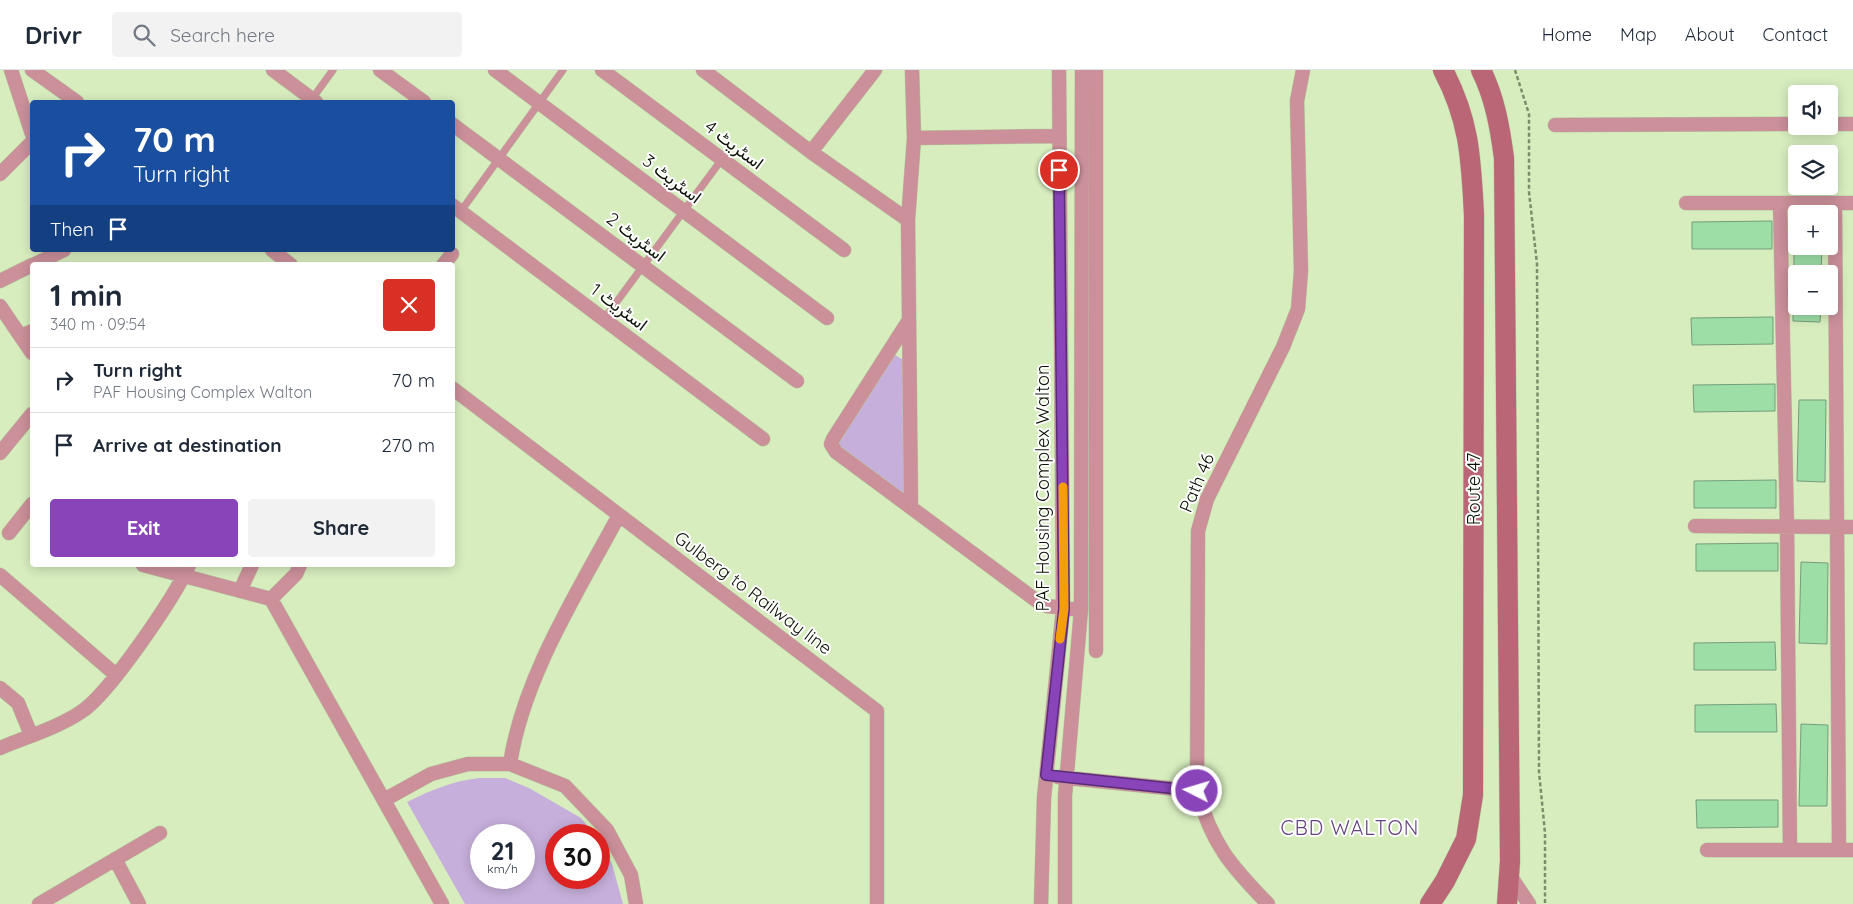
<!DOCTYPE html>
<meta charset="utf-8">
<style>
body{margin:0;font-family:Quicksand,Vazirmatn,sans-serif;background:#f2f2f3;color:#1f2937;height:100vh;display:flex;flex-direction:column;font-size:19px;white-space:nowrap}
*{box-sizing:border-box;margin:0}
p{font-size:16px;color:#747a83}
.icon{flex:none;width:28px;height:28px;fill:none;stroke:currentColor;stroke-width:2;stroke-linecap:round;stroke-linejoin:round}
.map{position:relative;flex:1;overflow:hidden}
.details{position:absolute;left:30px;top:192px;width:425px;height:305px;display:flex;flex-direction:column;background:#fff;border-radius:5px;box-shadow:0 2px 12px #0003}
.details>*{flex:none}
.banner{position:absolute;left:30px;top:30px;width:425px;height:152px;border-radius:5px;box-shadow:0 2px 12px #0003;background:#1a4fa0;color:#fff;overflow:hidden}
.buttons{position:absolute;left:1788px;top:15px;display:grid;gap:10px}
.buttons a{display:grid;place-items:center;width:50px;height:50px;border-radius:5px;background:#fff;box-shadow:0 2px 12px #0003;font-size:25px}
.speed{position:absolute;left:470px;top:754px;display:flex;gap:10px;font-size:25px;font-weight:700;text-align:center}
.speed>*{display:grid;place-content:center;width:65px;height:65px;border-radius:50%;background:#fff;box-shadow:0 2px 12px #0003;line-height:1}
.speed small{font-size:12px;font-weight:400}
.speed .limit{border:8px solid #d22;background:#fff;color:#111}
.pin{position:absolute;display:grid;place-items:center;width:42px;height:42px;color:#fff;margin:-21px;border:2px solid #fff;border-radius:50%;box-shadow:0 1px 5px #0007}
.me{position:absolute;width:55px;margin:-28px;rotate:275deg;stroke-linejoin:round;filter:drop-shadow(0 0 4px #0008)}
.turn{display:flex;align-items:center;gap:18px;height:105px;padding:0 20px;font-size:22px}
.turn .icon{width:65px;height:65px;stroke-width:2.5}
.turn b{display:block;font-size:35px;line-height:42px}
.then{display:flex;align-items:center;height:48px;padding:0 20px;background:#0003;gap:10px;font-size:19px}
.round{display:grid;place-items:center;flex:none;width:52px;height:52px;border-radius:5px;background:#f2f2f3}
.summary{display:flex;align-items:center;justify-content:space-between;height:85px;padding:0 20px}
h1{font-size:30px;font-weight:700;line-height:38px}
.primary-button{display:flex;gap:10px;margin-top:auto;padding:10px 20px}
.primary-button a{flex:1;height:58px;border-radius:5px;background:#8844b8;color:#fff;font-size:20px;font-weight:700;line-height:58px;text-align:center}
.primary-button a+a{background:#f2f2f3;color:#1f2937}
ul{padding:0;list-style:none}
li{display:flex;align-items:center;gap:15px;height:65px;padding:0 20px;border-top:1px solid #e0e1e3}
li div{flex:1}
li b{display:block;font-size:19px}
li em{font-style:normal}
header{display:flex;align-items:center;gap:30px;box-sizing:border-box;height:70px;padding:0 25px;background:#fff;border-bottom:1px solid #e0e1e3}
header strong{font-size:24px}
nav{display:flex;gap:28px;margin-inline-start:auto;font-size:18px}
.search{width:350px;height:45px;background:#f2f2f3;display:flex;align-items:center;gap:12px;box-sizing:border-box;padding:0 18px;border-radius:5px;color:#747a83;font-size:19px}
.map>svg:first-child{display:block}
.green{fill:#c6afdb;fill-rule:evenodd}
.building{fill:#9ddea7;stroke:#759d7b}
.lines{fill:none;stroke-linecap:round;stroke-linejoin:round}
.lane-casing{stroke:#b6caa0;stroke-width:8}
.street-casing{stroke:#b6caa0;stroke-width:15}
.secondary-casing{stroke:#b6caa0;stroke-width:21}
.path{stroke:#7d8d6c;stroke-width:2.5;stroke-dasharray:4 2.5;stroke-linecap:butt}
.lane{stroke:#cb909a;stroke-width:7}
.street{stroke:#cb909a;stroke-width:14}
.secondary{stroke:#bb6676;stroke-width:20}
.route-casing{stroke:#582c78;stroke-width:12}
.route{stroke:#8844b8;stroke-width:9}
.slow{stroke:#f59e0b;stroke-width:9}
.labels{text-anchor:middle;stroke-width:4;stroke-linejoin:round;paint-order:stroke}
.street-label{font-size:18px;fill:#0b1203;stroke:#fff}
.quarter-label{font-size:20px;letter-spacing:1px;fill:#64437e;stroke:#fff}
</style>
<header>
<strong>Drivr</strong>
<div class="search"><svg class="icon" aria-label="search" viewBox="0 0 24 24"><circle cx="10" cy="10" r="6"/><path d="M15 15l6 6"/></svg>Search here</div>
<nav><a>Home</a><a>Map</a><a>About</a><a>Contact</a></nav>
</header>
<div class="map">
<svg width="1853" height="834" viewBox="0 0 1853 834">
<rect width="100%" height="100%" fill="#d7edbe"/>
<path class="green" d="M 892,283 L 905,291 L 906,427 L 838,375 Z
M 479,708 L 505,708 L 529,718 L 581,748 L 595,765 L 556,765 L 556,808 L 599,808 L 599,770 L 612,794 L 623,834 L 465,834 L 407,732 C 431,720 453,711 479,708 ZM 481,765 L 524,765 L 524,808 L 481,808 Z"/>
<path class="building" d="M 1772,151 L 1772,179 L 1692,179 L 1692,152 Z
M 1794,176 L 1822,176 L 1821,204 L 1794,204 Z
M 1793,236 L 1821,236 L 1820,252 L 1793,251 Z
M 1773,247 L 1773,274 L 1692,275 L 1691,248 Z
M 1775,314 L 1775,341 L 1694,342 L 1693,315 Z
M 1799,330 L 1826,330 L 1825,412 L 1797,411 Z
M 1776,410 L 1776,438 L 1694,438 L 1694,411 Z
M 1778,473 L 1778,501 L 1696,501 L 1696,474 Z
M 1801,492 L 1828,493 L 1827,574 L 1799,573 Z
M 1775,572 L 1776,600 L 1694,600 L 1694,573 Z
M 1776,634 L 1777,662 L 1695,662 L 1695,635 Z
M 1801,654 L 1828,655 L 1827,736 L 1799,736 Z
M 1696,730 L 1778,730 L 1778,757 L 1697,758 Z"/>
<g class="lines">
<defs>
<path id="lane" d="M 312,29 L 333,0
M 461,141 L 563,0
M 604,249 L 722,89"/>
<path id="street" d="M 11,0 L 32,64
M 32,0 L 77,32
M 273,0 L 316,32
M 380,0 L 424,32
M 495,0 L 827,248
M 602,0 L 844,180
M 703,0 L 811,82
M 875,0 L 811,82 L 908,150
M 1096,0 L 1096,581
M 452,54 L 797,311
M 1829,54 L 1853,54
M 1555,55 L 1796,54
M 914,68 L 1059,66
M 0,104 L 32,72
M 1686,133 L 1853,133
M 1835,133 L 1839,780
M 1780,134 L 1787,456 L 1790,779
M 452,135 L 763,369
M 272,180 L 291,195
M 33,195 L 64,180
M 443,195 L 452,184
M 0,211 L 32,195
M 0,236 L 32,283
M 909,250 L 833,369 L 831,374 L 836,382 L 1037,531 L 1047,536 L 1072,539
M 21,266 L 32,261
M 452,318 L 877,641 L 877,834
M 0,383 L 32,344
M 911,437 L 908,150 L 914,68 L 912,0
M 1695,456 L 1853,457
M 9,463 L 32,434
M 143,495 L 271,529 L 442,834
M 0,505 L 116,605
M 240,521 L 252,495
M 271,529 L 296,504 L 300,495
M 0,618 L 18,633 L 31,665
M 0,678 C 26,667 57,658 81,642 C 109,624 174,528 189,495
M 510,694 C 523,607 578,522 619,445
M 1058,707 L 1197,721
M 384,730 L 431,704 L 468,694 L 510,694 L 565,716 L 607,760 L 631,805 L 636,834
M 1707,780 L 1853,780
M 115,789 L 139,834
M 1509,804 L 1529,834
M 39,834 L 160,763
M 1041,834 L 1044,728 L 1063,539 L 1059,0
M 1065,834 L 1065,726 L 1081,540 L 1082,0
M 1268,834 C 1230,795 1212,774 1197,721 L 1198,461 L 1207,429 L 1283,277 L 1298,239 L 1301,201 L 1297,31 L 1303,0"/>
<path id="secondary" d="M 1481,0 C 1495,28 1500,58 1504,88 L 1510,791 L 1507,834
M 1430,834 L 1445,811 L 1466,769 L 1473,725 L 1474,145 C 1471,89 1470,51 1443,0"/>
</defs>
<use href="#lane" class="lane-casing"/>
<use href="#street" class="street-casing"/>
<use href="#secondary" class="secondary-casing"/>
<path class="path" d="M 1515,0 L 1529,44 L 1529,122 L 1537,194 L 1539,702 L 1545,763 L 1545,834"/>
<use href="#lane" class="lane"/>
<use href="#street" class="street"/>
<use href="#secondary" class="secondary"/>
</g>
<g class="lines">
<defs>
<path id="route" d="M 1059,100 L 1064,539 L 1046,705 L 1197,721"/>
</defs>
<use href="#route" class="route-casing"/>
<use href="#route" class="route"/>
<path class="slow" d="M 1060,569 L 1064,539 L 1063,417"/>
</g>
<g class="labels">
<g class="street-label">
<text transform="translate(734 75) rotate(37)" y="6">اسٹریٹ 4</text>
<text transform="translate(672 109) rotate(37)" y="6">اسٹریٹ 3</text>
<text transform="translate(636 167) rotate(37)" y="6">اسٹریٹ 2</text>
<text transform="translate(619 237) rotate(37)" y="6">اسٹریٹ 1</text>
<text transform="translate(1197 413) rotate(-67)" y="6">Path 46</text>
<text transform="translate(1043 418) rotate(-90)" y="6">PAF Housing Complex Walton</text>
<text transform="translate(1474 419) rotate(-90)" y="6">Route 47</text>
<text transform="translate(753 523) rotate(37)" y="6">Gulberg to Railway line</text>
</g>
<g class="quarter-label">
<text x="1350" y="765">CBD WALTON</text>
</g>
</g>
</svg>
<div class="buttons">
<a><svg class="icon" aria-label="sound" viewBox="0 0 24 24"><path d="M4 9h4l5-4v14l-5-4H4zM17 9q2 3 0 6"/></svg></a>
<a><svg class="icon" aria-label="layers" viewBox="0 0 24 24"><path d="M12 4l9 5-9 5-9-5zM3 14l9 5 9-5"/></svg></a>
<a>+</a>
<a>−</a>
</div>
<div class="speed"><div>21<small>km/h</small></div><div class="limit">30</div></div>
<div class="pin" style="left:1059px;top:100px;background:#d93025"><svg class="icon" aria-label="arrive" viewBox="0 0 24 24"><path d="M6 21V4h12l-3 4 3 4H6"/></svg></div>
<svg class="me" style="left:1197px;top:721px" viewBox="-20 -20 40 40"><circle r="17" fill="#8844b8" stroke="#fff" stroke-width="3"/><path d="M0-11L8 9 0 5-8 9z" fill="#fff"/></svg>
<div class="banner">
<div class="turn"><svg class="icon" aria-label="right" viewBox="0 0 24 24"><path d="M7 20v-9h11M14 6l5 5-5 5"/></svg><div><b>70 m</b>Turn right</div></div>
<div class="then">Then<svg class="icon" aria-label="arrive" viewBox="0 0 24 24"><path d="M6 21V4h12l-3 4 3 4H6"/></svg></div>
</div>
<section class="details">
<div class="summary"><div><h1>1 min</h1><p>340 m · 09:54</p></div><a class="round" style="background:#d93025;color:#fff"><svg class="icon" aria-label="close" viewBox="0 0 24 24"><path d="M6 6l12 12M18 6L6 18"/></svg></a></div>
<ul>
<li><svg class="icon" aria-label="right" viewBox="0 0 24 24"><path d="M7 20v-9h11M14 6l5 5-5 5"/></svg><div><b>Turn right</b><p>PAF Housing Complex Walton</p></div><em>70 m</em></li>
<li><svg class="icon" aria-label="arrive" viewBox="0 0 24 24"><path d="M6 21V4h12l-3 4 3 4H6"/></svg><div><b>Arrive at destination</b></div><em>270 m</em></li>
</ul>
<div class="primary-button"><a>Exit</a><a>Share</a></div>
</section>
</div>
